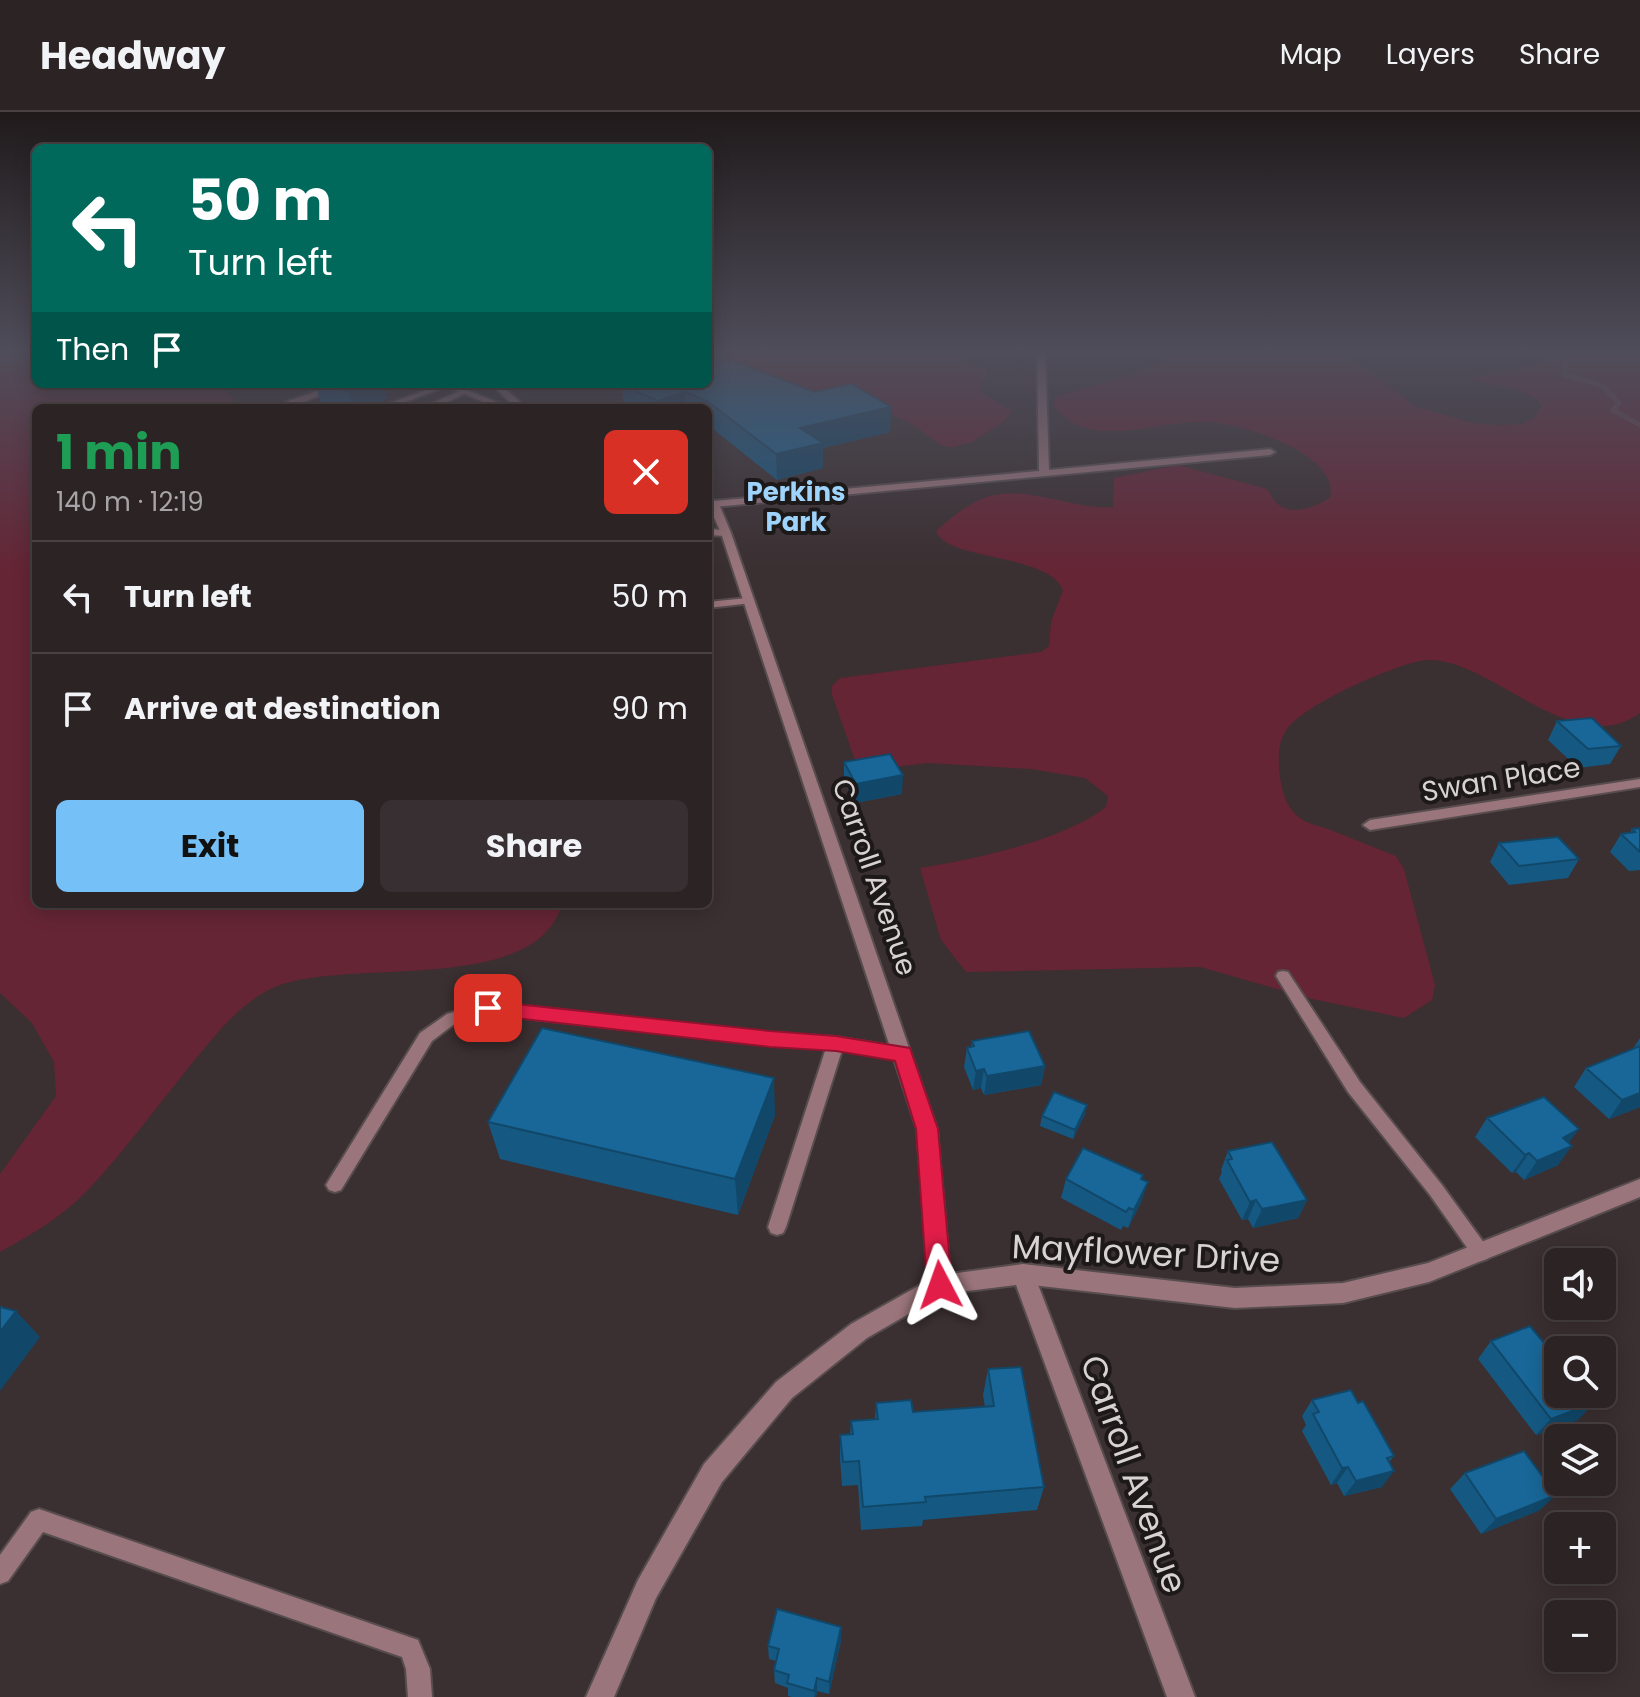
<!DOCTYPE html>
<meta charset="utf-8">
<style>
body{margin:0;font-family:Poppins,sans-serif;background:#382f32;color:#f1f3f6;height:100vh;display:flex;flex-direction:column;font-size:30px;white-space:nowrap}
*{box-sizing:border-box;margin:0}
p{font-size:26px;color:#a6a4a7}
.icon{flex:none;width:44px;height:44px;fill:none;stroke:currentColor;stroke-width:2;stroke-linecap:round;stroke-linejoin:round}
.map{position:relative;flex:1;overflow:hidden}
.sheet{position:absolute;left:32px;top:292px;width:680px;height:504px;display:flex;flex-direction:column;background:#2c2325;border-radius:12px;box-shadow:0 4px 20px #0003,0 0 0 2px #484042}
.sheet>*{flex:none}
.top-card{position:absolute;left:32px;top:32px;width:680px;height:244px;border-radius:12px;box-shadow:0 4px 20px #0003,0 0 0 2px #484042;background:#00695c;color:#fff;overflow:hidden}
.buttons{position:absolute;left:1544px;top:1136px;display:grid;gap:16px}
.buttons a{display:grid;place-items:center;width:72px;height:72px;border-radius:12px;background:#2c2325;box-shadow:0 4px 20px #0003,0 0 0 2px #484042;font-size:40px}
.pin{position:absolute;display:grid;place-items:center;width:68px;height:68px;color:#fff;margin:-34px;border-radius:16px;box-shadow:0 4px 12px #0006}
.me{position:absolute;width:88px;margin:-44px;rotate:356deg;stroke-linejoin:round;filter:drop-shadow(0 0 6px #0008)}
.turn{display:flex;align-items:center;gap:28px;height:168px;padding:0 24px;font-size:36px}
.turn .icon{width:104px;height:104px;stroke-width:2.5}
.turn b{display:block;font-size:56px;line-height:68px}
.then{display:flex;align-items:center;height:76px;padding:0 24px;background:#0003;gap:16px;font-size:30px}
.round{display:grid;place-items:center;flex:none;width:84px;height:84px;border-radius:12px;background:#382f32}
.summary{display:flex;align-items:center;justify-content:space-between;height:136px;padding:0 24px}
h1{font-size:48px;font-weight:700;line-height:60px;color:#1e9e55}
.cta{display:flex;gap:16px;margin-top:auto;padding:16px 24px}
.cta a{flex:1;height:92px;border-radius:12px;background:#75c0f6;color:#111;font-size:32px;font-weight:700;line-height:92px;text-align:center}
.cta a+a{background:#382f32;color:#f1f3f6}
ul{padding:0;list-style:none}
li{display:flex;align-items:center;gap:24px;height:112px;padding:0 24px;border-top:2px solid #484042}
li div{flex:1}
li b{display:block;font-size:30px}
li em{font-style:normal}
header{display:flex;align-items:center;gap:48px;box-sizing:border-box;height:112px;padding:0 40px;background:#2c2325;border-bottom:2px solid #484042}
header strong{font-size:38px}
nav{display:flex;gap:44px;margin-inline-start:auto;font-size:28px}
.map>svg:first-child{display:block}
.green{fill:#652535}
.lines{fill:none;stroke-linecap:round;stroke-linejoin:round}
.stream{stroke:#663f4c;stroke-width:5}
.service-casing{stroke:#574c4e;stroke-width:4}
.minor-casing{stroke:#574c4e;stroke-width:4}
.tertiary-casing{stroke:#574c4e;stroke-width:4}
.service{fill:#9a757b;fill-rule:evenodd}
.minor{fill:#9a757b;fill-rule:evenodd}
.tertiary{fill:#9a757b;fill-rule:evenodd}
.wall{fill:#155983}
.shaded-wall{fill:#11486a}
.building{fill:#186798;stroke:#11486a;stroke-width:2}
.route{fill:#e11d48;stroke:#92132f;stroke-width:2}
.labels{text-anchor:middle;stroke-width:8;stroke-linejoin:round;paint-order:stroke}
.far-neighbourhood-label{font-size:26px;font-weight:bold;fill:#9ed3fc;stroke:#1e1919}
.street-label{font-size:28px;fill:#d9d2d3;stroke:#1e1919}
.near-street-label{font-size:34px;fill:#d9d2d3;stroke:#1e1919}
</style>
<header>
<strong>Headway</strong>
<nav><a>Map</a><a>Layers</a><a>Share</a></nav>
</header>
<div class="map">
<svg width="1640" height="1585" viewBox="0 0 1640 1585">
<rect width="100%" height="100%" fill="#3a2f31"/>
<path class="green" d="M 0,238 L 36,238 L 36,272 L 218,272 L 242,296 L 36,296 L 36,792 L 562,792 C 536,886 342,844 273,876 C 239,891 216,923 193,950 C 159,992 126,1037 89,1077 C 63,1104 33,1122 0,1140 L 0,1062 L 56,984 L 54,950 L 32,911 L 0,881 Z
M 723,238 L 971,238 L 964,249 L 987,258 L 986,265 L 979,272 L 981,281 L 1012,299 L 1002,311 L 972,330 L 953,335 L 942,334 L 912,312 L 852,284 L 742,266 L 734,247 Z
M 1153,238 L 1341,238 L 1415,294 L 1473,311 L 1499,313 L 1521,312 L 1534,306 L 1542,294 C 1529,275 1493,274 1472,268 L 1473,265 L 1535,253 L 1555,238 L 1640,240 L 1640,601 C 1571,652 1484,537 1420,549 C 1390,555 1305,592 1287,617 C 1277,632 1278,648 1280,664 C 1282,679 1286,696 1300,706 C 1307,712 1320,714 1328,717 C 1351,726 1373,735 1396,744 L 1404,757 L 1435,873 L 1432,888 L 1404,906 L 1312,887 L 1200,855 L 966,860 L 941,828 L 920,756 C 973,748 1064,728 1106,695 L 1108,684 L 1085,666 L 1031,657 L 927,651 L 871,658 L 856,651 L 832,583 L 832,574 L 840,566 L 1041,540 L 1049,534 L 1051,510 L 1063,478 C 1048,441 946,449 936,419 C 984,376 1001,376 1063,389 C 1080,393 1096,396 1113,395 L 1114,366 L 1178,353 L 1267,377 C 1270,381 1274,390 1279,393 C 1293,404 1317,394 1330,386 C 1341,343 1245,313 1212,310 C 1171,307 1131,325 1089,317 C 1074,314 1064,305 1054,294 L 1055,285 L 1129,263 L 1167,246 L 1166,243 Z"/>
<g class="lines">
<path class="stream" d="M 1564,238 L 1566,263 L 1603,274 L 1619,291 L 1613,298 L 1640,313"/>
<defs>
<path id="service" d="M 337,272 L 348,272 L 289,296 L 281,296 L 286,290 Z
M 443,272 L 451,273 L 389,296 L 377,296 Z
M 462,278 L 469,280 L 433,296 L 422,296 Z
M 708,417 L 726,418 L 731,421 L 726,424 L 708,423 Z
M 747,486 L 751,487 L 751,491 L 708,496 L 708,490 Z
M 1283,859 L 1288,860 L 1360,970 L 1442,1073 L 1487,1135 L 1490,1141 L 1487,1147 L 1481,1149 L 1475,1147 L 1430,1083 L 1348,980 L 1276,864 L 1278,860 Z
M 488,890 L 770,921 L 836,925 L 903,936 L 909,938 L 911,942 L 909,946 L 903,948 L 842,938 L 786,1115 L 783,1121 L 777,1123 L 771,1121 L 768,1115 L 826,936 L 770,933 L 488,902 L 457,910 L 432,929 L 341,1078 L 335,1080 L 329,1078 L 326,1073 L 329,1068 L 420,921 L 447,902 Z
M 39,1397 L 418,1528 L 430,1557 L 432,1585 L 408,1585 L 406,1557 L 402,1545 L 43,1420 L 8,1469 L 0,1472 L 0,1443 L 31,1400 Z"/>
<path id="minor" d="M 1037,238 L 1045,238 L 1049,358 L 1270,337 L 1275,340 L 1270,343 L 714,395 L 709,392 L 714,389 L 1039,359 Z
M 491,272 L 500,272 L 522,292 L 522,296 L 513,296 L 514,294 Z
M 1640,667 L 1640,675 L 1370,718 L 1363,713 L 1370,708 Z
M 1023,1152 L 1031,1155 L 1034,1162 L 1195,1585 L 1167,1585 L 1012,1162 L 1015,1155 Z"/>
<path id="tertiary" d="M 440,272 L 452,272 L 511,296 L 499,296 Z
M 708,384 L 719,392 L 731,421 L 937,1017 L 950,1162 L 1023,1152 L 1235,1176 L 1343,1171 L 1428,1151 L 1640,1067 L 1640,1085 L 1429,1170 L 1343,1191 L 1235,1196 L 1023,1172 L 943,1182 L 867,1226 L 792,1286 L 722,1370 L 656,1486 L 614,1585 L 586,1585 L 638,1468 L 704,1352 L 776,1270 L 851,1212 L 929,1168 L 917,1017 L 721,421 L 708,392 Z"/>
</defs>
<use href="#service" class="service-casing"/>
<use href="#minor" class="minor-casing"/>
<use href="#tertiary" class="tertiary-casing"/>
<use href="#service" class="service"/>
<use href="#minor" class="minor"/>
<use href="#tertiary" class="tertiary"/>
</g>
<path class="wall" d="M 315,272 L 383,272 L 387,287 L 366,296 L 334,296 L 321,292 Z
M 622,273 L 814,280 L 891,295 L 890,320 L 823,336 L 823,356 L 777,368 L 708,313 L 708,296 L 624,296 Z
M 1557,609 L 1621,634 L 1610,652 L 1578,656 L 1548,628 Z
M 844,650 L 902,682 L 855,691 L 844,669 Z
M 1640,716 L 1640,758 L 1629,759 L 1610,740 L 1621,722 L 1630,721 L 1632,717 Z
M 1499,731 L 1579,747 L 1568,766 L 1509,773 L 1490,750 Z
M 1640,926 L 1640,995 L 1609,1007 L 1574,975 L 1586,956 L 1633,937 Z
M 972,929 L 1045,954 L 1041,973 L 984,983 L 981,976 L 973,978 L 964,955 L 967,936 L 971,935 Z
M 1085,1002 L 1073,1027 L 1040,1014 L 1042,1004 Z
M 775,1003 L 738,1103 L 500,1047 L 488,1010 Z
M 1487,1006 L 1569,1031 L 1558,1053 L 1524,1068 L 1516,1060 L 1512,1061 L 1475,1025 Z
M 1228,1039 L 1307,1088 L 1298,1106 L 1253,1116 L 1248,1107 L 1242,1108 L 1219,1067 L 1222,1060 L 1221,1058 Z
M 1066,1067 L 1142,1067 L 1142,1088 L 1128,1116 L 1123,1114 L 1121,1118 L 1061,1086 Z
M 1491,1229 L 1578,1308 L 1536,1323 L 1478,1247 Z
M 988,1257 L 1044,1375 L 1037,1398 L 923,1408 L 922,1414 L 861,1418 L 858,1373 L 842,1374 L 840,1347 L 840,1323 L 850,1322 L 851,1309 L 875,1307 L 876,1291 L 913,1300 L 985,1295 L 983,1283 Z
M 1312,1288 L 1358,1291 L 1394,1344 L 1389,1350 L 1382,1375 L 1344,1384 L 1337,1371 L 1331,1373 L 1302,1319 L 1306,1313 L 1302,1304 Z
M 1465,1361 L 1540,1398 L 1481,1422 L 1450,1377 Z
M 841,1529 L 829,1582 L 817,1579 L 816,1585 L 792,1585 L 788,1584 L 788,1576 L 775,1571 L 774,1558 L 776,1549 L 769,1547 L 768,1534 Z"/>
<path class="shaded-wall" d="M 366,272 L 383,272 L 387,287 L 366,296 L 353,296 L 349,280 Z
M 685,280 L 686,296 L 659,296 L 658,289 Z
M 891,295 L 890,320 L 823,336 L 823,356 L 777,368 L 776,342 L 800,316 Z
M 903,663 L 902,682 L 855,691 L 856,672 Z
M 1045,954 L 1041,973 L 984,983 L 987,964 Z
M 984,957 L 981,976 L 973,978 L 976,959 Z
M 774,966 L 775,1003 L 738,1103 L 735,1067 Z
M 1640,981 L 1640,995 L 1609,1007 L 1622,988 Z
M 1087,993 L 1085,1002 L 1073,1027 L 1075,1018 Z
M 1579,1017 L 1565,1036 L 1572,1034 L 1558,1053 L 1524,1068 L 1537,1049 L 1563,1026 Z
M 1529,1041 L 1516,1060 L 1512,1061 L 1525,1043 Z
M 1148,1070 L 1142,1088 L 1128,1116 L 1134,1098 Z
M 1256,1088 L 1248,1107 L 1242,1108 L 1250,1090 Z
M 1307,1088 L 1298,1106 L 1253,1116 L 1262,1097 Z
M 16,1199 L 40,1225 L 0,1279 L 0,1220 Z
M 1594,1291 L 1578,1308 L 1536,1323 L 1551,1307 Z
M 1348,1355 L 1337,1371 L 1331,1373 L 1342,1356 Z
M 1394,1359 L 1382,1375 L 1344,1384 L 1356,1369 Z
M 1556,1383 L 1540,1398 L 1481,1422 L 1496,1407 Z
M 841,1515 L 841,1529 L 829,1582 L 829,1570 Z
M 817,1566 L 817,1579 L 816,1585 L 814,1585 Z"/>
<path class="building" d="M 718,243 L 814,280 L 852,272 L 891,295 L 800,316 L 823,331 L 776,342 L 707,289 L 685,280 L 658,289 L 622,273 L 708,272 L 708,246 Z
M 320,272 L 366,272 L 349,280 Z
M 1592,606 L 1621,634 L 1588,637 L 1557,609 Z
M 890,642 L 903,663 L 856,672 L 844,650 Z
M 1640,716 L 1640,740 L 1621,722 L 1635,720 L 1632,717 Z
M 1558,725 L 1579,747 L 1519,754 L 1499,731 Z
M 542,916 L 774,966 L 735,1067 L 488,1010 Z
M 1029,919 L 1045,954 L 987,964 L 984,957 L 976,959 L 967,936 L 974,934 L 972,929 Z
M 1640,934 L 1640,981 L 1622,988 L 1586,956 Z
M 1054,980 L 1087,993 L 1075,1018 L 1042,1004 Z
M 1544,985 L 1579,1017 L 1563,1026 L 1572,1034 L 1537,1049 L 1529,1041 L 1525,1043 L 1487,1006 Z
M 1272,1030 L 1307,1088 L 1262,1097 L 1256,1088 L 1250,1090 L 1227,1048 L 1232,1047 L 1228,1039 Z
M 1083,1036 L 1143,1063 L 1141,1067 L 1148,1070 L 1134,1098 L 1129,1096 L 1126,1100 L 1066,1067 Z
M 0,1195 L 16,1199 L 0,1220 Z
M 1530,1214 L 1558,1248 L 1558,1282 L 1587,1282 L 1594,1291 L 1551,1307 L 1491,1229 Z
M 1021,1255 L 1044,1375 L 925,1385 L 926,1390 L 863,1395 L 859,1349 L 843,1350 L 840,1323 L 853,1322 L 851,1309 L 878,1307 L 876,1291 L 911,1288 L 913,1300 L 994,1294 L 988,1257 Z
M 1351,1278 L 1358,1291 L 1363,1289 L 1394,1344 L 1387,1346 L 1394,1359 L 1356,1369 L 1348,1355 L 1342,1356 L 1313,1302 L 1319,1300 L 1312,1288 Z
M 1524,1339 L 1556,1383 L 1496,1407 L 1465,1361 Z
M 777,1497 L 841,1515 L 829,1570 L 817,1566 L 814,1579 L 787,1571 L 789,1563 L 774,1558 L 779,1537 L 768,1534 Z"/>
<linearGradient id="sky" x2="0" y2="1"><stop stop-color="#201a1b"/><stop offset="0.52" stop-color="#4f4d5a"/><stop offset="1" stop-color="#4f4d5a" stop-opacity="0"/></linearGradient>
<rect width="1640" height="460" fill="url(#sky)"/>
<path class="route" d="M 488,889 L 770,919 L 836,924 L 910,936 L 938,1017 L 952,1173 L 948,1181 L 940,1184 L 931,1181 L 927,1173 L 916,1017 L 895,949 L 836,939 L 770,935 L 488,903 L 481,901 L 478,896 L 481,891 Z"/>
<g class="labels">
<g class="far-neighbourhood-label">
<text x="796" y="389">Perkins<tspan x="796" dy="30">Park</tspan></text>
</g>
<g class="street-label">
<text transform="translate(1501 667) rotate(-9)" y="10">Swan Place</text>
<text transform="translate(875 765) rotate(71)" y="10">Carroll Avenue</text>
</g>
<g class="near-street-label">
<text transform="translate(1146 1141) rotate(3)" y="12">Mayflower Drive</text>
<text transform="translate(1134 1362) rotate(70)" y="12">Carroll Avenue</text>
</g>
</g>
</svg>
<div class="buttons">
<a><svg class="icon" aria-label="sound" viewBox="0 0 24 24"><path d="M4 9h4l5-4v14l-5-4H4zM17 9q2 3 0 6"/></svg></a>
<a><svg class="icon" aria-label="search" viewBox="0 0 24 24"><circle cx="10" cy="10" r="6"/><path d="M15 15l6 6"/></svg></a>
<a><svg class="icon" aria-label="layers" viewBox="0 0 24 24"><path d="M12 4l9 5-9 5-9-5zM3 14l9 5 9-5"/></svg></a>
<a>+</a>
<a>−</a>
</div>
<div class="pin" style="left:488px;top:896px;background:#d93025"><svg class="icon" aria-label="arrive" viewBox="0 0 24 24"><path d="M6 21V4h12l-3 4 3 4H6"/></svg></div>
<svg class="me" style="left:940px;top:1173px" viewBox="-20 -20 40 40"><path d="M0-17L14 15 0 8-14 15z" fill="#e11d48" stroke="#fff" stroke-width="4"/></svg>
<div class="top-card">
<div class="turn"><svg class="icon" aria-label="left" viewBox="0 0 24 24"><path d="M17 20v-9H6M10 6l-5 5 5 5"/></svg><div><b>50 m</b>Turn left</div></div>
<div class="then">Then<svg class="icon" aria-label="arrive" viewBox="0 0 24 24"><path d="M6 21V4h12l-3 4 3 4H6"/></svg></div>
</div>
<section class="sheet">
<div class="summary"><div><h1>1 min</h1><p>140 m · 12:19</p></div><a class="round" style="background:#d93025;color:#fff"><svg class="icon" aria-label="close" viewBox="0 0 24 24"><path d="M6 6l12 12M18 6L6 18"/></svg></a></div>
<ul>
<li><svg class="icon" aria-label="left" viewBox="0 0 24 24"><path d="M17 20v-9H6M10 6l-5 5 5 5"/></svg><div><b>Turn left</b></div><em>50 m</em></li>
<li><svg class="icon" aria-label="arrive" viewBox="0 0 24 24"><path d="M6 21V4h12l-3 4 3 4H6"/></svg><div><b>Arrive at destination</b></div><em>90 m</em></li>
</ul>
<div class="cta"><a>Exit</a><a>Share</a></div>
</section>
</div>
